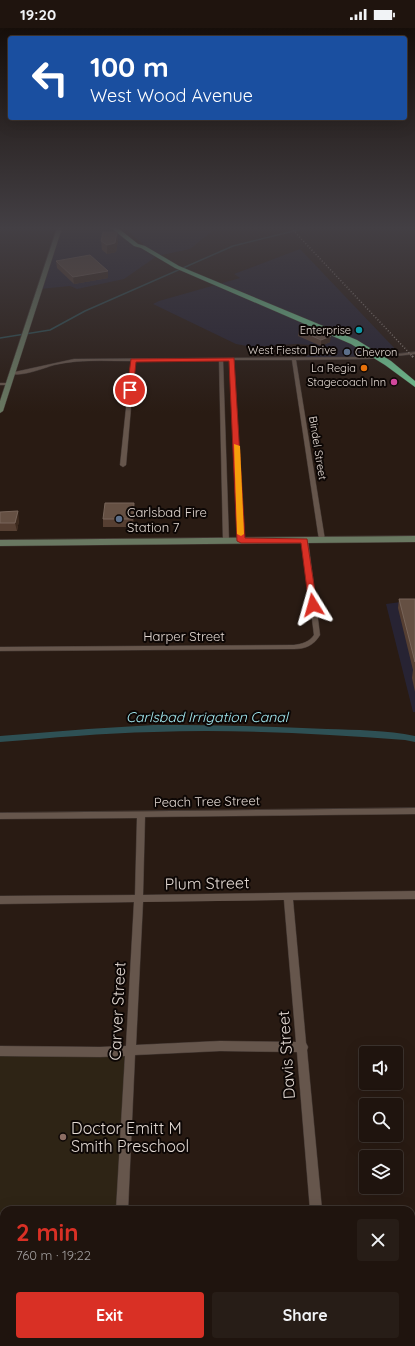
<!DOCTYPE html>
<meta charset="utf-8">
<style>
body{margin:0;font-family:Quicksand,sans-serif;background:#271d17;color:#f1f3f6;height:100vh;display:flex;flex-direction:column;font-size:15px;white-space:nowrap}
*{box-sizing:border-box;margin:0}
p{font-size:13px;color:#a19e9e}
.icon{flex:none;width:22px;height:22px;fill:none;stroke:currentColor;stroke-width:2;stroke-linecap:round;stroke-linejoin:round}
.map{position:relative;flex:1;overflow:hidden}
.side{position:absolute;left:0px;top:1178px;width:415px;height:140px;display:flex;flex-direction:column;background:#1f140e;border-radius:12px 12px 0 0;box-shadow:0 4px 16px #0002,0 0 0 1px #3c332e}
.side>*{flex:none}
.hud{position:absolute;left:8px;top:8px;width:399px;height:84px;border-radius:4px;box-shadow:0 4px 16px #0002,0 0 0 1px #3c332e;background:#1a4fa0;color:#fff;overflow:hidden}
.controls{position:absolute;left:359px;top:1018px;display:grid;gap:8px}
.controls a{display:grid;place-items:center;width:44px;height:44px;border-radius:4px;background:#1f140e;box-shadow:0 4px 16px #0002,0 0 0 1px #3c332e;font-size:20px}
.pin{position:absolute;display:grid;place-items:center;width:34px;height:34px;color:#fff;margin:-17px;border:2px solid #fff;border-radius:50%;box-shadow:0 1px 4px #0007}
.me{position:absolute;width:44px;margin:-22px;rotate:352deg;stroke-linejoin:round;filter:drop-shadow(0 0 3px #0008)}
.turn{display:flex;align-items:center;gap:14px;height:84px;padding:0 16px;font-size:18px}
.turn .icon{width:52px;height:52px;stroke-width:2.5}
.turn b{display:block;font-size:28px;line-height:34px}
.round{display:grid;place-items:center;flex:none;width:42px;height:42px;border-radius:4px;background:#271d17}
.headline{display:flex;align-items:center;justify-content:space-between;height:68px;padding:0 16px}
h1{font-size:24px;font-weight:700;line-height:30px;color:#d93025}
.cta{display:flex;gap:8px;margin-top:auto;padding:8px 16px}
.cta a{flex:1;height:46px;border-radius:4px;background:#d93025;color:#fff;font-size:16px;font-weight:700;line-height:46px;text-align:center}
.cta a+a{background:#271d17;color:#f1f3f6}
.status{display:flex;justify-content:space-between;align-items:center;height:28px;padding:0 20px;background:#1f140e;direction:ltr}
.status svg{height:11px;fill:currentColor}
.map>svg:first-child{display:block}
.commercial{fill:#272333}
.education{fill:#2e2415}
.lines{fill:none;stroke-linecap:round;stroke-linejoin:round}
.stream{stroke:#2e5054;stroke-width:1.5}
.canal{fill:#2e5054;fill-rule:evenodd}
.street-casing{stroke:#433833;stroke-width:1}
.secondary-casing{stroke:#433833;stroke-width:1}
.highway-casing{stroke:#433833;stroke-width:1}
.street{fill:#66564c;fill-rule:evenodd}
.secondary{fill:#697861;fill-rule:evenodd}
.highway{fill:#71c693;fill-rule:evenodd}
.rail-far1{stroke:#8c807a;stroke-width:1.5;stroke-dasharray:1 2;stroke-linecap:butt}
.rail{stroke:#8c807a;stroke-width:2;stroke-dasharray:1.5 3;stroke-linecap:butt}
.wall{fill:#563f32}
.shaded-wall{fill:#3d2a1e}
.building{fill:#655043;stroke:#78655a}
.route{fill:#d93025;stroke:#8d1f18}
.slow{fill:#f59e0b}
.culture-dot{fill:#0f9aa8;stroke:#0d0705;stroke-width:1.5}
.service-dot{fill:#5c6f8a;stroke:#0d0705;stroke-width:1.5}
.food-dot{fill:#e8710a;stroke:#0d0705;stroke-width:1.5}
.hotel-dot{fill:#d1479c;stroke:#0d0705;stroke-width:1.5}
.education-dot{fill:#8d6e63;stroke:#0d0705;stroke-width:1.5}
.labels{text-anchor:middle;stroke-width:4;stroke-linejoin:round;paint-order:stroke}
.far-poi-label{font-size:11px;fill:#e2d8d2;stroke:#0d0705;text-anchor:end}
.far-street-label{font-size:11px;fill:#e2d8d2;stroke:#0d0705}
.poi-label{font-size:13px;fill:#e2d8d2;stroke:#0d0705;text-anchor:start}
.street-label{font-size:13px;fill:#e2d8d2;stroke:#0d0705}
.water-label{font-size:14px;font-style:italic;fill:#a5ecf4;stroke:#0d0705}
.near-street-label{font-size:16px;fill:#e2d8d2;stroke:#0d0705}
.near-poi-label{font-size:16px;fill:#e2d8d2;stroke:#0d0705;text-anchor:start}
</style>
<div class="status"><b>19:20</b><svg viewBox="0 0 49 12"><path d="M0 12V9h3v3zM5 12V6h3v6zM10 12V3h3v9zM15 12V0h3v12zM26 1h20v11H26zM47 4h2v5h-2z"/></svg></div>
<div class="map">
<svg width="415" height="1318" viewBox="0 0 415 1318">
<rect width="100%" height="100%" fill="#291b13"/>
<path class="commercial" d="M 60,200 L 114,200 L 136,217 L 143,219 L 143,216 L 124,200 L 216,200 L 190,221 L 157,228 L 124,251 L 77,261 L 70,258 L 40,261 Z
M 300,221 L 400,326 L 381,329 L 302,331 L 313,324 L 313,320 L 309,317 L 297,316 L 252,319 L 236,316 L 153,276 L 159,273 L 240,250 L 234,246 Z
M 415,572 L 415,684 L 413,684 L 386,576 Z"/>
<path class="education" d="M 0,1023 L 131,1024 L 122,1182 L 4,1182 L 4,1314 L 115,1314 L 115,1318 L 0,1318 Z"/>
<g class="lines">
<path class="stream" d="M 0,310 L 50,302 L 85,283 L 233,218 L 306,200"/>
<path class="canal" d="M 154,697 C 212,697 269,698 327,701 C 356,702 387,702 415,708 L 415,714 L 405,712 C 321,706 238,701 154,704 C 103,705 51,710 0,714 L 0,708 L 88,701 Z"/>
<defs>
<path id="street" d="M 415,324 L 415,326 L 368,331 L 296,332 L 325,512 L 322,514 L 319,512 L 292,332 L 234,332 L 244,513 L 241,515 L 238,513 L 230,332 L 223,332 L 229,513 L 226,515 L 223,513 L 219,332 L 135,333 L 126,437 L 123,439 L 120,437 L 131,333 C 105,333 79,331 54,337 C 44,340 19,350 10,345 L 74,331 L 368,329 Z
M 0,355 L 9,355 L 11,356 L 9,357 L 0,357 Z
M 305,510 L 308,512 L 320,607 C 314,617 306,621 294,621 L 0,623 L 0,619 L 294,617 C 302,616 309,614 314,607 L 302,512 Z
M 415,780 L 415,786 L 145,789 L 143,867 L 415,863 L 415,871 L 293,872 L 306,1015 L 308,1019 L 307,1022 L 322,1182 L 310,1182 L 297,1024 L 220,1023 L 135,1027 L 128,1182 L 116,1182 L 125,1028 L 100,1029 L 0,1028 L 0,1018 L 100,1019 L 126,1018 L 134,874 L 0,876 L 0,868 L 135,867 L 137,790 L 0,791 L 0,785 ZM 284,872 L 296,1014 L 220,1013 L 136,1017 L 143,874 Z
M 109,1314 L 121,1314 L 121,1318 L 109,1318 Z
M 324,1314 L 336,1314 L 336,1318 L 324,1318 Z"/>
<path id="secondary" d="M 57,200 L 62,200 L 3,383 L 0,385 L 0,373 Z
M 415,508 L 415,514 L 0,518 L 0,512 Z"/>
<path id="highway" d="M 111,200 L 118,200 L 138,216 L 145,218 L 179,238 L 357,312 L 391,333 L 415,353 L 415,359 L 385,337 L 351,316 L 175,240 L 141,220 L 134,218 Z"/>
</defs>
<use href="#street" class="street-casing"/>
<use href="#secondary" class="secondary-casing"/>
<use href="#highway" class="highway-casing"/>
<use href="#street" class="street"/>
<use href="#secondary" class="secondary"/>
<use href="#highway" class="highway"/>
<path class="rail-far1" d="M 291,200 L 413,329"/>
<path class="rail" d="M 412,328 L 415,331"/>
</g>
<path class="wall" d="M 117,204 L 118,213 L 116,224 L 107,226 L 102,222 L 101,213 Z
M 56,233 L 108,250 L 74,256 L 57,240 Z
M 299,302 L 330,314 L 321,318 L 298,308 Z
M 0,484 L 19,492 L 17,503 L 0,503 Z
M 134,484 L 133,499 L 103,499 L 103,491 Z
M 399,571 L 415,571 L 415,664 L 412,650 L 413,642 L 398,580 Z"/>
<path class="shaded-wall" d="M 117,204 L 118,213 L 116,224 L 107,226 L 107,217 Z
M 108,243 L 108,250 L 74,256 L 73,249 Z
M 331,308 L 330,314 L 321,318 L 321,312 Z
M 18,483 L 19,492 L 17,503 L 15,495 Z"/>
<path class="building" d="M 103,204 L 117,204 L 115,215 L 107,217 L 101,213 Z
M 90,227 L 108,243 L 73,249 L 56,233 Z
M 307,299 L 331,308 L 321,312 L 299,302 Z
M 105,475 L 134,475 L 133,491 L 103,491 Z
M 18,483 L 15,495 L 0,495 L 0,484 Z
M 399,571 L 415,571 L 415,634 Z"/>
<linearGradient id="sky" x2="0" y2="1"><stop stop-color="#170f0a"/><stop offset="0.52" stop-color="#433f44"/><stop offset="1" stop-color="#433f44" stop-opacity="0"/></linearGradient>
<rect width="415" height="385" fill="url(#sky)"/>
<path class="route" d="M 234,330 L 245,510 L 307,511 L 317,577 L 316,579 L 313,580 L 309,577 L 301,515 L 241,515 L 237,513 L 229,333 L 136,334 L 133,362 L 130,364 L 127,362 L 131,331 Z"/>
<path class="slow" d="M 234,416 L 240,418 L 244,506 L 241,508 L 237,506 Z"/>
<circle class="culture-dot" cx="359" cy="302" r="4"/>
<g class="service-dot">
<circle cx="347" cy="324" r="4"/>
<circle cx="119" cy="491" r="4"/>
</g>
<circle class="food-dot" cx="364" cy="340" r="4"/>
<circle class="hotel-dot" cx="394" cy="354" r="4"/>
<circle class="education-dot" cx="63" cy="1109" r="4"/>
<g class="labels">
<g class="far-poi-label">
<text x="351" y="306">Enterprise</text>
<text x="355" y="328" text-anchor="start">Chevron</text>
<text x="356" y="344">La Regia</text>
<text x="386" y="358">Stagecoach Inn</text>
</g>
<g class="far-street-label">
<text x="292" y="326">West Fiesta Drive</text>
<text transform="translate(318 420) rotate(81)" y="4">Bindel Street</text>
</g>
<g class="poi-label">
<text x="127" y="489">Carlsbad Fire<tspan x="127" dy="15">Station 7</tspan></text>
</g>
<g class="street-label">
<text x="184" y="613">Harper Street</text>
<text transform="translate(207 773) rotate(-1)" y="5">Peach Tree Street</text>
</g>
<g class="water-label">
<text x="207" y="694">Carlsbad Irrigation Canal</text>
</g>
<g class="near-street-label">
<text transform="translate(207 855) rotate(-1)" y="6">Plum Street</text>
<text transform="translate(117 983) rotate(-87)" y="6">Carver Street</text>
<text transform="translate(286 1027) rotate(-94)" y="6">Davis Street</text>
</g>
<g class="near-poi-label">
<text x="71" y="1106">Doctor Emitt M<tspan x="71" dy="18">Smith Preschool</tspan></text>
</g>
</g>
</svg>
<div class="controls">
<a><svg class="icon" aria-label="sound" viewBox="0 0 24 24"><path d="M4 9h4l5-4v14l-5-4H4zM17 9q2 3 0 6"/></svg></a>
<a><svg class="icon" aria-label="search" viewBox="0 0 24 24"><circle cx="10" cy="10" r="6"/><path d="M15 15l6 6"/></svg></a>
<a><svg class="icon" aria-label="layers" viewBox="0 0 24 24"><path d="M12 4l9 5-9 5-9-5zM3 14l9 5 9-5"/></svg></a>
</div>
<div class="pin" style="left:130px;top:362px;background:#d93025"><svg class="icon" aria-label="arrive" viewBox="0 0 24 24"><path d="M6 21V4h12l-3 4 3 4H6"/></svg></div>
<svg class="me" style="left:313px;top:577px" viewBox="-20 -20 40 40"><path d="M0-17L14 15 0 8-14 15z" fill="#d93025" stroke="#fff" stroke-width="4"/></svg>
<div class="hud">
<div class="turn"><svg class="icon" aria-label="left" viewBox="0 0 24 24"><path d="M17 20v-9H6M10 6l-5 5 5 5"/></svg><div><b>100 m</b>West Wood Avenue</div></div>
</div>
<section class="side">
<div class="headline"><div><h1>2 min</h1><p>760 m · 19:22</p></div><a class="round"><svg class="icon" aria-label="close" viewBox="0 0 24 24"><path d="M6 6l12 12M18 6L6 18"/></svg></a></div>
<div class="cta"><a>Exit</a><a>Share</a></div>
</section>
</div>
